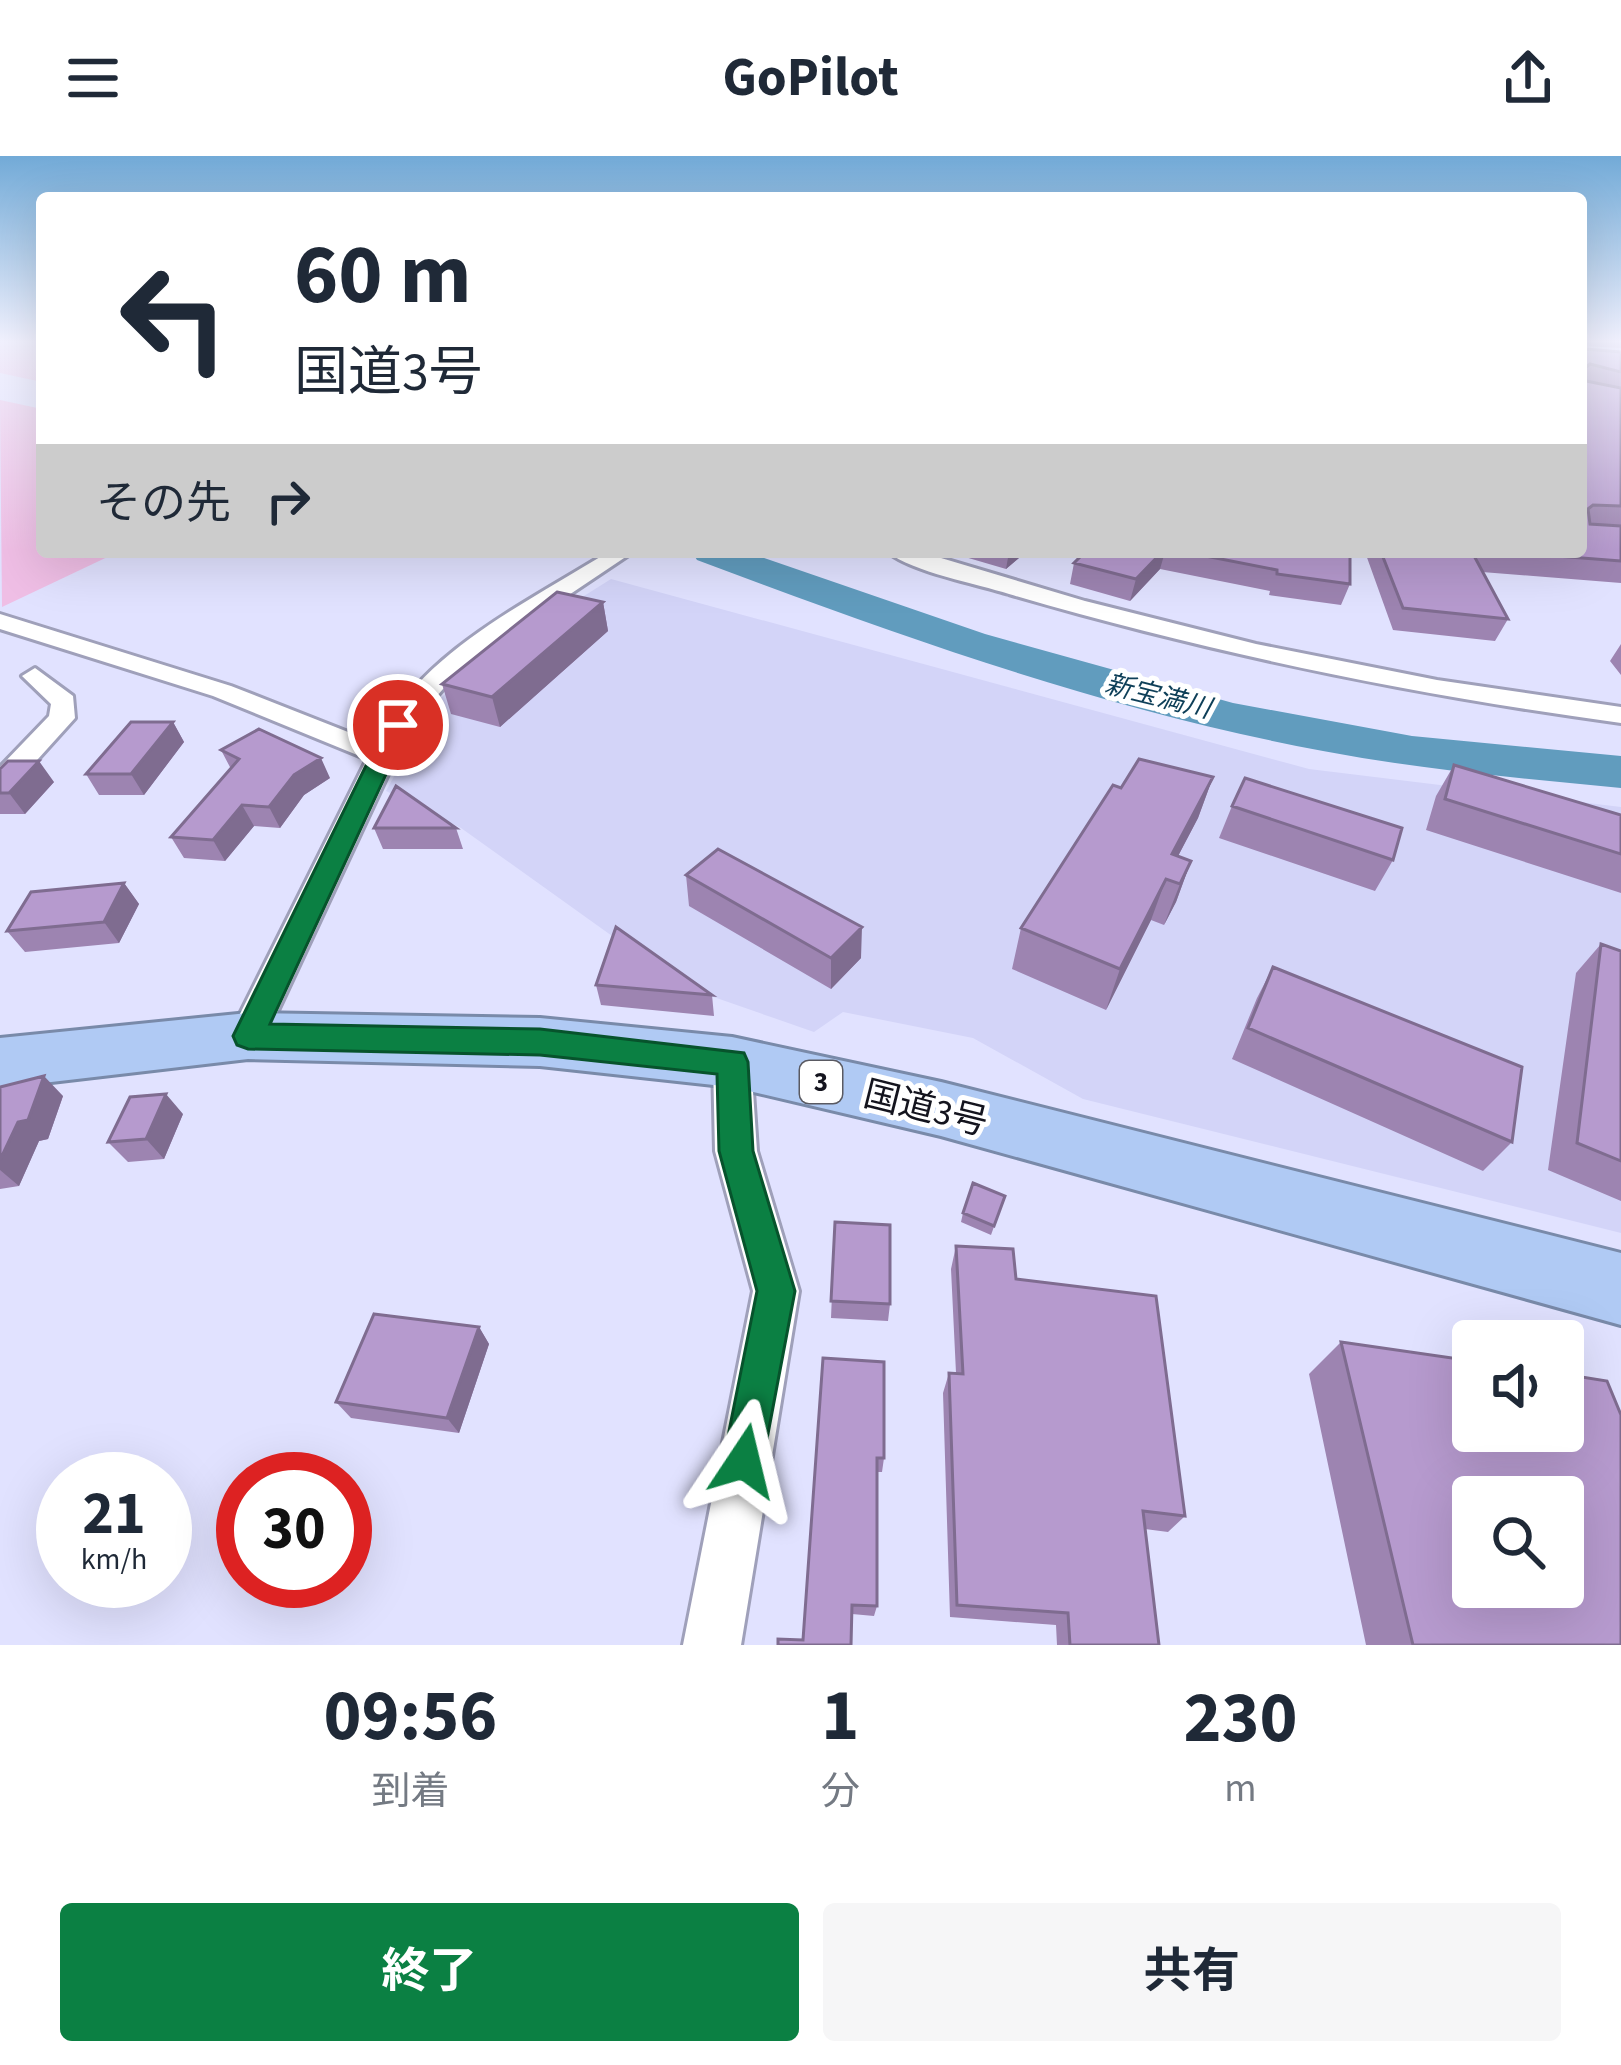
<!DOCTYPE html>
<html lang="ja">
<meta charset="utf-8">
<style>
body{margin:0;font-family:"Source Sans 3","Noto Sans JP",sans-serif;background:#f6f6f7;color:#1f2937;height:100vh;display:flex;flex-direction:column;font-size:45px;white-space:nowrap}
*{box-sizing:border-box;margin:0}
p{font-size:39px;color:#747a83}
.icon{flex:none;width:66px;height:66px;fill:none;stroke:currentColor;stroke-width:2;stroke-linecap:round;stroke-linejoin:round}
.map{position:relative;height:1489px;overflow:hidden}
.sheet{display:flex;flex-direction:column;background:#fff;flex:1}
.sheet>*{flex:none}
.hud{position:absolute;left:36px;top:36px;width:1551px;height:366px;border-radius:12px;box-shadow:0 12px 48px #0002;background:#fff;color:#1f2937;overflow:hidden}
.tools{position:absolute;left:1452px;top:1164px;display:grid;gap:24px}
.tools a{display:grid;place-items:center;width:132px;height:132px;border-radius:12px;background:#fff;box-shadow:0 12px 48px #0002;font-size:60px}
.speed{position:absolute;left:36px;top:1296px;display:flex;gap:24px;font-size:60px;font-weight:700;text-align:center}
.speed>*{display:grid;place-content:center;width:156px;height:156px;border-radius:50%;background:#fff;box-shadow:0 12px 48px #0002;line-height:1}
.speed small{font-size:30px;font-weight:400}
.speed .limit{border:18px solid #d22;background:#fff;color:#111}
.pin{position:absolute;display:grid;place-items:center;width:102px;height:102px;color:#fff;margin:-51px;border:6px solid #fff;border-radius:50%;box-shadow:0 3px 12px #0007}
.me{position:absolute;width:132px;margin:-66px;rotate:10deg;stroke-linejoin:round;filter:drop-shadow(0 0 9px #0008)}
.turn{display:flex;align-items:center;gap:42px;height:252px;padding:0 60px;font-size:54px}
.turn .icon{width:156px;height:156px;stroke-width:2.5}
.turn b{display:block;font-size:84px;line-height:102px}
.then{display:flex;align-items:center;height:114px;padding:0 60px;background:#0003;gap:24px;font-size:45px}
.eta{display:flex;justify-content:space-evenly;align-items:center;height:204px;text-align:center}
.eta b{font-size:72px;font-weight:700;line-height:84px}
.button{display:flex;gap:24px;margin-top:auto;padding:24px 60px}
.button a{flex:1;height:138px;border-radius:12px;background:#0b8043;color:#fff;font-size:48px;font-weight:700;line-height:138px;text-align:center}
.button a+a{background:#f6f6f7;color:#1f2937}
header{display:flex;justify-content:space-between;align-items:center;height:156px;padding:0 60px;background:#fff;font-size:54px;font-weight:700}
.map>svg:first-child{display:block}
.built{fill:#d3d4f8}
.green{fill:#efbee5}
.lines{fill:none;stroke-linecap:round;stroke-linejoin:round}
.river{fill:#619cbe;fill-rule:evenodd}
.minor-casing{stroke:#9fa0ba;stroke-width:6}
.highway-casing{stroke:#798aa9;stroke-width:6}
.minor{fill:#fff;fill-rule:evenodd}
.highway{fill:#b0caf4;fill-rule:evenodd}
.wall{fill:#9d84b1}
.shaded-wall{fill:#7f6c90}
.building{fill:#b69ace;stroke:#7f6c90;stroke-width:3;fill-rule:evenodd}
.route{fill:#0b8043;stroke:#07532c;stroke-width:3}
.labels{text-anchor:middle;stroke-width:10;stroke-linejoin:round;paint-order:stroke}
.far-water-label{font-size:27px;font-style:italic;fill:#0e3f58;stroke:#fff}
.shield{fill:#fff;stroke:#5a5a62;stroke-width:3}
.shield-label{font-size:27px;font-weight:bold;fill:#14141e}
.near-street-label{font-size:36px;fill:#14141e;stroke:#fff}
</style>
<header><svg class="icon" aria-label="menu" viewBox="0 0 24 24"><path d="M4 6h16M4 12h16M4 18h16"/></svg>GoPilot<svg class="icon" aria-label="share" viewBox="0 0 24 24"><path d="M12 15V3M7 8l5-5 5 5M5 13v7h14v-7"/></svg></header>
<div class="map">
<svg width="1621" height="1489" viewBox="0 0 1621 1489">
<rect width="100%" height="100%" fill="#e1e2ff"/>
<path class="built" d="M 611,423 L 1309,613 L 1621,651 L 1621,1077 L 1083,943 L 973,882 L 843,856 L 814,876 L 682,830 L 461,672 L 386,635 L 432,551 L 474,509 Z"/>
<path class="green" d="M 0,186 L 42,186 L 42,226 L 0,217 Z
M 0,244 L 42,253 L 42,396 L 118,396 L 2,451 Z"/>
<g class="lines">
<path class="river" d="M 692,396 L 747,396 L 985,478 L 1233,547 L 1412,580 L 1621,600 L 1621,632 C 1521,622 1422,614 1323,595 C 1108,555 902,481 697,404 Z"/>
<defs>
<path id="minor" d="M 608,396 L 633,396 L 463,510 L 410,571 L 261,891 L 248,895 L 235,891 L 229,880 L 367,603 L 213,540 L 0,473 L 0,458 L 231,530 L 376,587 C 421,496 525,448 608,396 Z
M 888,396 L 921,396 L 1085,445 L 1256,488 L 1437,524 L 1621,551 L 1621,567 C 1414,539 1210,497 1009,438 C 978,428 912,416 888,396 Z
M 35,512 L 73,540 L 75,562 L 10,634 L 0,637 L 0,611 L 49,560 L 51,548 L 22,520 Z
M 732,890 L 746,895 L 751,906 L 757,995 L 799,1135 L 741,1489 L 683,1489 L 753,1135 L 715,995 L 713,906 L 718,895 Z"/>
<path id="highway" d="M 248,857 L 540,862 L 732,881 L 941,926 L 1621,1097 L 1621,1169 L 941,980 L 732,931 L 540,910 L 248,903 L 0,932 L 0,882 Z"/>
</defs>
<use href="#minor" class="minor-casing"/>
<use href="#highway" class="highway-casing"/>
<use href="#minor" class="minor"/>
<use href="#highway" class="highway"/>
</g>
<path class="wall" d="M 1581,186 L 1621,186 L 1621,192 L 1586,190 L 1586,193 L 1621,196 L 1621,427 L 1482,416 L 1508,463 L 1495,485 L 1393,474 L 1365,396 L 1581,396 Z
M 948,396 L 1026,396 L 1006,413 Z
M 1048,396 L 1350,396 L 1350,428 L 1341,449 L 1269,439 L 1270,435 L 1160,413 L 1130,445 L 1070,428 L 1074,407 L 1083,399 Z
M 603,446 L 608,475 L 500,571 L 451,558 L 442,528 Z
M 1621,488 L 1621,519 L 1610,505 Z
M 173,566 L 184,586 L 144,639 L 99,639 L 86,618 Z
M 221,594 L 330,622 L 304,639 L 280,672 L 254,670 L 225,705 L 184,702 L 171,681 L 231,613 Z
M 1454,609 L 1621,659 L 1621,737 L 1426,674 L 1436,640 Z
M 0,613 L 54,626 L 25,658 L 0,658 Z
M 1213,621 L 1198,662 L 1178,700 L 1191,705 L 1176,746 L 1164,769 L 1151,764 L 1106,854 L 1012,813 L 1021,772 L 1121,632 Z
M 1232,650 L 1393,704 L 1375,735 L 1219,682 Z
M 374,672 L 456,672 L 463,693 L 383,693 Z
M 686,719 L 861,802 L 831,833 L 689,750 Z
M 124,727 L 139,748 L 119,787 L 25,796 L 7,775 Z
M 1601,788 L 1621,795 L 1621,1045 L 1548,1014 L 1576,817 Z
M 1273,811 L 1512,986 L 1483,1015 L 1232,903 L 1257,842 Z
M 596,829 L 712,839 L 714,860 L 601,849 Z
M 0,931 L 63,940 L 48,983 L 39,985 L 19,1030 L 0,1033 Z
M 183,958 L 164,1003 L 128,1006 L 108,986 Z
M 1005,1040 L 991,1079 L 961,1066 L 963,1057 Z
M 835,1066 L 890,1148 L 888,1165 L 831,1162 Z
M 956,1090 L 1016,1123 L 1185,1360 L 1168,1376 L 1145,1373 L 1159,1489 L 1057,1489 L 1056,1469 L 950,1461 L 943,1237 L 949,1217 L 956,1217 L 951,1113 Z
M 479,1171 L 489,1188 L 459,1277 L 351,1262 L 336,1246 Z
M 1341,1186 L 1621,1489 L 1366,1489 L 1309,1218 Z
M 823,1202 L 884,1302 L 882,1316 L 877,1316 L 877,1450 L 874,1460 L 852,1458 Z"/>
<path class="shaded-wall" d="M 1009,396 L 1026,396 L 1006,413 Z
M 1162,396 L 1165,396 L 1160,413 L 1130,445 L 1136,423 Z
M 603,446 L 608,475 L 500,571 L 492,541 Z
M 173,566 L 184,586 L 144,639 L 131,618 Z
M 321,602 L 330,622 L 304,639 L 280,672 L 269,651 L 294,619 Z
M 39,605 L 54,626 L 25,658 L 9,637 Z
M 1213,621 L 1198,662 L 1166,723 L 1151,764 L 1106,854 L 1120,813 L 1172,698 Z
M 242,649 L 254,670 L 225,705 L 213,684 Z
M 1191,705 L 1176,746 L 1164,769 L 1180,728 Z
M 124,727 L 139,748 L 119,787 L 104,766 Z
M 862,771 L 861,802 L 831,833 L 831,802 Z
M 44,920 L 63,940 L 48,983 L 39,985 L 19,1030 L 0,1014 L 0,1004 L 18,966 Z
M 166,938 L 183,958 L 164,1003 L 146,983 Z
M 479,1171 L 489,1188 L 459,1277 L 447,1262 Z"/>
<path class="building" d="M 1581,186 L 1585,186 L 1586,193 L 1621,196 L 1621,216 L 1590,208 L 1585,212 L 1586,225 L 1621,232 L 1621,350 L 1593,349 L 1588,353 L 1590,368 L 1621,370 L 1621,405 L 1503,396 L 1581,396 Z
M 1085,396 L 1162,396 L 1136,423 L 1074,407 Z
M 1185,396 L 1350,396 L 1350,428 L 1277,418 L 1277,414 Z
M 1381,396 L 1472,396 L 1508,463 L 1403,452 Z
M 557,436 L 603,446 L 492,541 L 442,528 Z
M 131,566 L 173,566 L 131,618 L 86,618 Z
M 259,573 L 321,602 L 294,619 L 269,651 L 242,649 L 213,684 L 171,681 L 239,603 L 221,594 Z
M 1139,603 L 1213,621 L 1172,698 L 1191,705 L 1180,728 L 1166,723 L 1120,813 L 1021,772 L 1113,629 L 1121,632 Z
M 8,605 L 39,605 L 9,637 L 0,637 L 0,613 Z
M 1454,609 L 1621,659 L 1621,698 L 1445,643 Z
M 1245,622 L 1402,672 L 1393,704 L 1232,650 Z
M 396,630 L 456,672 L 374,672 Z
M 718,693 L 862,771 L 831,802 L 686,719 Z
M 124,727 L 104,766 L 7,775 L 31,736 Z
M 616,771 L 712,839 L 596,829 Z
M 1601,788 L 1621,795 L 1621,1005 L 1577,987 Z
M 1273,811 L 1522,911 L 1512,986 L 1248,872 Z
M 44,920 L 28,964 L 18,966 L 0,1004 L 0,931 Z
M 166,938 L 146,983 L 108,986 L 130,941 Z
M 973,1027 L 1005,1040 L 994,1070 L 963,1057 Z
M 835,1066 L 890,1069 L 890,1148 L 831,1145 Z
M 956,1090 L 1013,1093 L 1016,1123 L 1156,1140 L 1185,1360 L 1143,1355 L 1159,1489 L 1070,1489 L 1068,1457 L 957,1449 L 949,1217 L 963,1218 Z
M 374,1158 L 479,1171 L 447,1262 L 336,1246 Z
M 1341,1186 L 1473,1205 L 1473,1275 L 1563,1275 L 1563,1218 L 1607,1225 L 1621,1259 L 1621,1489 L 1413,1489 ZM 1473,1341 L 1563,1341 L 1563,1431 L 1473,1431 Z
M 823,1202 L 884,1206 L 884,1302 L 877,1302 L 877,1450 L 852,1449 L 851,1489 L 778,1489 L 778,1483 L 803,1484 Z"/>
<linearGradient id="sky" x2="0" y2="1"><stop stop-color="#72aad7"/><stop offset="0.47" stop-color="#f2f2ff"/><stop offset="1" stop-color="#f2f2ff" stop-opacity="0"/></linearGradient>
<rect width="1621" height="395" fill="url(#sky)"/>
<path class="route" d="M 398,562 L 409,569 L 270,868 L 540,873 L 744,897 L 748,906 L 753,995 L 795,1135 L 760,1320 L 744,1326 L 729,1320 L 723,1305 L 757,1135 L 719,995 L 717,918 L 540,899 L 248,893 L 237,889 L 233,880 L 386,569 Z"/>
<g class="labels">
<g class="far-water-label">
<text transform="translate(1158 540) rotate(14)" y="9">新宝満川</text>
</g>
<rect class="shield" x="800" y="905" width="42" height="42" rx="9"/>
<g class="shield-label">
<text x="821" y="935">3</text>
</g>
<g class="near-street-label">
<text transform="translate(926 951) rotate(14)" y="13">国道3号</text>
</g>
</g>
</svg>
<div class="tools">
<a><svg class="icon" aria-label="sound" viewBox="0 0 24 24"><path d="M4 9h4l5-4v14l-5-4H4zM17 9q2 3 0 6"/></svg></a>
<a><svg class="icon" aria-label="search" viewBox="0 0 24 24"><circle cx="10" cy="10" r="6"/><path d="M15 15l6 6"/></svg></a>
</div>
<div class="speed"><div>21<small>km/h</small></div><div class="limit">30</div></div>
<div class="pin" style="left:398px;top:569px;background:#d93025"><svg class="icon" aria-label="arrive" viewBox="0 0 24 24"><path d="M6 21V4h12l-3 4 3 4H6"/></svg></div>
<svg class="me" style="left:744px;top:1305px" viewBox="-20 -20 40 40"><path d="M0-17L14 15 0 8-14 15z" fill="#0b8043" stroke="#fff" stroke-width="4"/></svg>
<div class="hud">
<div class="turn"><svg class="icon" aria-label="left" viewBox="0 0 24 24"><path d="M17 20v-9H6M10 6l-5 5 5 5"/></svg><div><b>60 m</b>国道3号</div></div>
<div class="then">その先<svg class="icon" aria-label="right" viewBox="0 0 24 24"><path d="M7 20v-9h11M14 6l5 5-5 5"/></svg></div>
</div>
</div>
<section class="sheet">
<div class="eta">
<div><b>09:56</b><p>到着</p></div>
<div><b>1</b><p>分</p></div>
<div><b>230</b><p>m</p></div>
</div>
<div class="button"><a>終了</a><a>共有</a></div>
</section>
